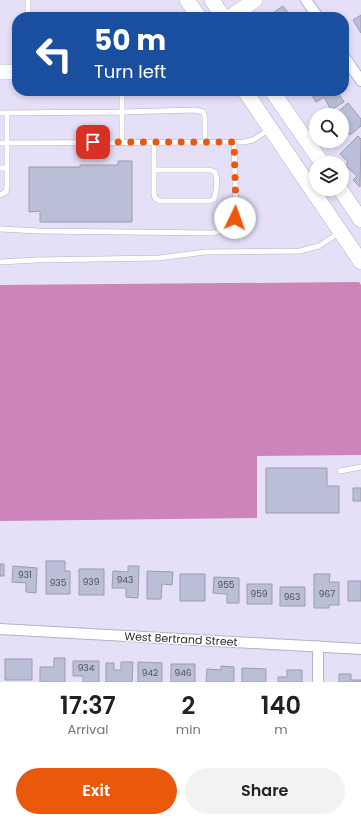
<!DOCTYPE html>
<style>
body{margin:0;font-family:Poppins,sans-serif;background:#f2f2f2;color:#222;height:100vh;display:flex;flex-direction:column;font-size:15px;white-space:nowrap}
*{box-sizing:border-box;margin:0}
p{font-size:13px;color:#767676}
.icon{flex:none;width:22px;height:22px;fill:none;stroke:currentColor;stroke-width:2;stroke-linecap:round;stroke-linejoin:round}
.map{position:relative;height:682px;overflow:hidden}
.drawer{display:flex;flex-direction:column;background:#fff;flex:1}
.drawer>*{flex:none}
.top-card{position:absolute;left:12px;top:12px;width:337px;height:84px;border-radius:16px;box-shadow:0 2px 6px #0003;background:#1a4fa0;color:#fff;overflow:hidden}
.fabs{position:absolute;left:309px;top:108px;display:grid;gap:8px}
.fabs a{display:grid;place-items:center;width:40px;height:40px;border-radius:50%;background:#fff;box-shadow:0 2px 6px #0003;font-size:20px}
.pin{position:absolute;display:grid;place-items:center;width:34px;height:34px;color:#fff;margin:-17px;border-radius:8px;box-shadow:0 2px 6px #0006}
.me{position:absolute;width:44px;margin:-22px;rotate:3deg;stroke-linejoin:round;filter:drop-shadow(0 0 3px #0008)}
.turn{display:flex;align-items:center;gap:14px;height:84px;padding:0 16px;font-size:18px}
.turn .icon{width:52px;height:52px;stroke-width:2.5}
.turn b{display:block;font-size:28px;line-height:34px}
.eta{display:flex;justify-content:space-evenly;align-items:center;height:68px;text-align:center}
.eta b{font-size:24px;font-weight:600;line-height:28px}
.action{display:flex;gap:8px;margin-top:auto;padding:8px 16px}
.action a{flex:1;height:46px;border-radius:24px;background:#ea580c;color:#fff;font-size:16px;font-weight:600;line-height:46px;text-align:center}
.action a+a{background:#f2f2f2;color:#222}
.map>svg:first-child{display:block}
.forest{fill:#cd84b8}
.building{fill:#babed6;stroke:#999cb4}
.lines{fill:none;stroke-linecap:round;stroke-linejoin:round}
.lane-casing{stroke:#b6afc7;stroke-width:6}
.street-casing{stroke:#b6afc7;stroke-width:12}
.secondary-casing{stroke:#b6afc7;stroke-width:16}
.lane{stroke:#fff;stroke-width:5}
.street{stroke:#fff;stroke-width:10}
.secondary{stroke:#fff;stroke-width:15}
.route{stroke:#ea580c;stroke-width:7;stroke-dasharray:0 12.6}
.labels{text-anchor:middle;stroke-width:3;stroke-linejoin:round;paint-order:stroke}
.number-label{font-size:9px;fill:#504f5c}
.street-label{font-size:11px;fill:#2d2a33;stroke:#fff}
</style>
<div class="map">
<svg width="361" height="682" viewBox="0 0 361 682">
<rect width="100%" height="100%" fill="#e6dff8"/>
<path class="forest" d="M 359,282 L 361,285 L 361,455 L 257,456 L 257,518 L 0,521 L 0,285 Z"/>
<path class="building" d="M 283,6 L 291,17 L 271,17 L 270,15 Z
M 361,15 L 361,33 L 353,20 Z
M 311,91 L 337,91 L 344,102 L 331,110 L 324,97 L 316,102 L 310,92 Z
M 348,103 L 361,119 L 361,126 L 350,135 L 342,125 L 342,115 L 334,115 Z
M 358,136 L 361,139 L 360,187 L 353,180 L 357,176 L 345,165 L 348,162 L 340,154 Z
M 118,161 L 132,161 L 132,222 L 40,222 L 40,211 L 29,212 L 29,167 L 80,167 L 80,165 L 118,165 Z
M 266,468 L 327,468 L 327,486 L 339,486 L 339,513 L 266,513 Z
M 353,488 L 361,488 L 361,501 L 353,501 Z
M 46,561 L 65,561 L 65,571 L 70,571 L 70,594 L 46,594 Z
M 0,564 L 4,564 L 4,576 L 0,576 Z
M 13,566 L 37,568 L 36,593 L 26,592 L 26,583 L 12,582 Z
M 128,566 L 139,566 L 138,598 L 126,597 L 126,588 L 112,588 L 113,571 L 128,572 Z
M 79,569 L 104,569 L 104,595 L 79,595 Z
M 147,571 L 173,572 L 172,585 L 162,584 L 161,599 L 147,599 Z
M 180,574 L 205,574 L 205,601 L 180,601 Z
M 314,574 L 330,574 L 329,582 L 339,582 L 339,605 L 329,605 L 329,608 L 314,608 Z
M 214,577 L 239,578 L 239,603 L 227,603 L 227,594 L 213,593 Z
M 348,581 L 361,581 L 361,601 L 348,601 Z
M 247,584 L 272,584 L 272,604 L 247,604 Z
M 280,587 L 305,587 L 305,606 L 280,606 Z
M 54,658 L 65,658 L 65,682 L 40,682 L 40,667 L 54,667 Z
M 5,659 L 32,659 L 32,680 L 5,680 Z
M 73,661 L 99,661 L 99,682 L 83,682 L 83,676 L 73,676 Z
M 121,662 L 133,662 L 132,682 L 106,682 L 106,663 L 114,663 L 114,670 L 121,670 Z
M 138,662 L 162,663 L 162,682 L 138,682 Z
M 171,664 L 195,664 L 195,682 L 171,682 Z
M 221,666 L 234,667 L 234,682 L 206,682 L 207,669 L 221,670 Z
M 242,668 L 266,669 L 266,682 L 242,682 Z
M 287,670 L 302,670 L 302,682 L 278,682 L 278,677 L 287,677 Z
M 339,674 L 351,674 L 351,680 L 361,680 L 361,682 L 339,682 Z"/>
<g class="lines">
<defs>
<path id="lane" d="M 28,0 L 28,17
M 122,91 L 122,142
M 0,113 L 122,112 L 195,110 L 203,112 L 205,117 L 205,142
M 154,142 L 154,194 L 155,198 L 160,201 L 210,201 L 214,199 C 217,191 218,180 215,172 L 210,170 L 154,170
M 0,143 L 244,142 L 253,140 L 270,129
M 0,168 L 7,168
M 0,195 L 6,192 L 7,186 L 7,113
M 0,229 L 39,231 L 213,233 C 226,230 233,225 236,211 L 234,142
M 0,262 L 36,260 L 159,258 L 205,252 L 300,251 L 319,246 L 340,232
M 340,471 L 361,467"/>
<path id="street" d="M 306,0 L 318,17
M 344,56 L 361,81
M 0,629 L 361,649
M 318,646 L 318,682"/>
<path id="secondary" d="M 187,0 L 199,17
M 212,0 L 223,17
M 230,17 L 255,0
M 0,72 L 17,72
M 245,91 L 361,262
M 272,91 L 322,163
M 340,189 L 361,220"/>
</defs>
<use href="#lane" class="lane-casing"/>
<use href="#street" class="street-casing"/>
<use href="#secondary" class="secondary-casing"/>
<use href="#lane" class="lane"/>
<use href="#street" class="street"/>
<use href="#secondary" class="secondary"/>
</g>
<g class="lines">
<path class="route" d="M 93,142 L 234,142 L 236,211 L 235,218"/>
</g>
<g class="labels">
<g class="number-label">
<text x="25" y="578">931</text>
<text x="125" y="583">943</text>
<text x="91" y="585">939</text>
<text x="58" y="586">935</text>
<text x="226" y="588">955</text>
<text x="259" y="597">959</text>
<text x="327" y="597">967</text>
<text x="292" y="600">963</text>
<text x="86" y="671">934</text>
<text x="150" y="676">942</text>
<text x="183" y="676">946</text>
</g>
<g class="street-label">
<text transform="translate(181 639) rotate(3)" y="4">West Bertrand Street</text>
</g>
</g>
</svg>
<div class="fabs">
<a><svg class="icon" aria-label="search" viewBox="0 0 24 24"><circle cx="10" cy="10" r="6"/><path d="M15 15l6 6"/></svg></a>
<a><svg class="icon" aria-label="layers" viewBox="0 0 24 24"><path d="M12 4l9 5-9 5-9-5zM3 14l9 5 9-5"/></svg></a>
</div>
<div class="pin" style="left:93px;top:142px;background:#d93025"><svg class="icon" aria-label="arrive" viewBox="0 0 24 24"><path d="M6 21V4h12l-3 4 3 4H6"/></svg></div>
<svg class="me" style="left:235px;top:218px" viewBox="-20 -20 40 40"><circle r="19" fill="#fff"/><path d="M0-13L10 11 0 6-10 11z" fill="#ea580c"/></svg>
<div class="top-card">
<div class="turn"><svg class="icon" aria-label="left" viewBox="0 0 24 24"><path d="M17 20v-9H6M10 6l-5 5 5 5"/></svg><div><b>50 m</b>Turn left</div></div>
</div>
</div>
<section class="drawer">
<div class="eta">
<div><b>17:37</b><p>Arrival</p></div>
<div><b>2</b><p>min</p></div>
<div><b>140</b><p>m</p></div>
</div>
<div class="action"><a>Exit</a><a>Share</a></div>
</section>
